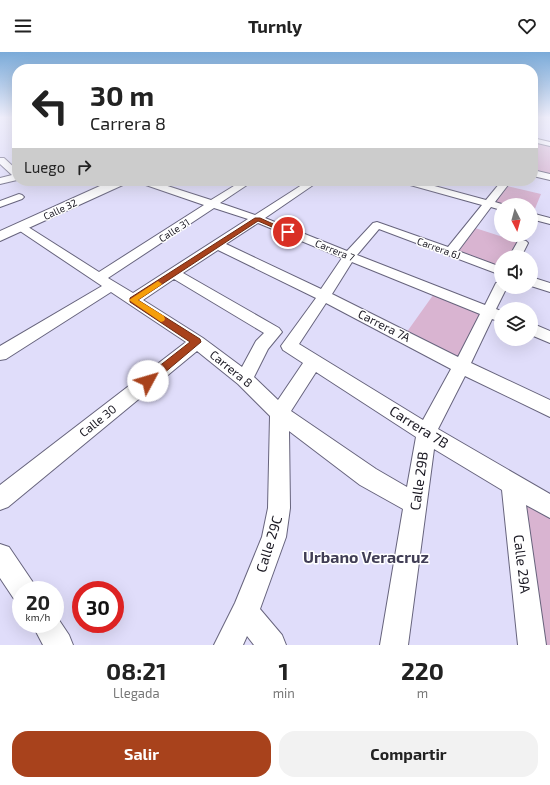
<!DOCTYPE html>
<html lang="es">
<style>
body{margin:0;font-family:"Exo 2",sans-serif;background:#f2f2f2;color:#222;height:100vh;display:flex;flex-direction:column;font-size:15px;white-space:nowrap}
*{box-sizing:border-box;margin:0}
p{font-size:13px;color:#767676}
.icon{flex:none;width:22px;height:22px;fill:none;stroke:currentColor;stroke-width:2;stroke-linecap:round;stroke-linejoin:round}
.map{position:relative;height:593px;overflow:hidden}
.details{display:flex;flex-direction:column;background:#fff;flex:1}
.details>*{flex:none}
.guide{position:absolute;left:12px;top:12px;width:526px;height:122px;border-radius:16px;box-shadow:0 4px 16px #0002;background:#fff;color:#222;overflow:hidden}
.needle{width:26px;rotate:174deg}
.buttons{position:absolute;left:494px;top:146px;display:grid;gap:8px}
.buttons a{display:grid;place-items:center;width:44px;height:44px;border-radius:50%;background:#fff;box-shadow:0 4px 16px #0002;font-size:20px}
.speed{position:absolute;left:12px;top:529px;display:flex;gap:8px;font-size:20px;font-weight:700;text-align:center}
.speed>*{display:grid;place-content:center;width:52px;height:52px;border-radius:50%;background:#fff;box-shadow:0 4px 16px #0002;line-height:1}
.speed small{font-size:10px;font-weight:400}
.speed .limit{border:6px solid #d22;background:#fff;color:#111}
.pin{position:absolute;display:grid;place-items:center;width:34px;height:34px;color:#fff;margin:-17px;border:2px solid #fff;border-radius:50%;box-shadow:0 1px 4px #0007}
.me{position:absolute;width:44px;margin:-22px;rotate:51deg;stroke-linejoin:round;filter:drop-shadow(0 0 3px #0008)}
.turn{display:flex;align-items:center;gap:14px;height:84px;padding:0 12px;font-size:18px}
.turn .icon{width:52px;height:52px;stroke-width:2.5}
.turn b{display:block;font-size:28px;line-height:34px}
.then{display:flex;align-items:center;height:38px;padding:0 12px;background:#0003;gap:8px;font-size:15px}
.eta{display:flex;justify-content:space-evenly;align-items:center;height:68px;text-align:center}
.eta b{font-size:24px;font-weight:700;line-height:28px}
.action{display:flex;gap:8px;margin-top:auto;padding:8px 12px}
.action a{flex:1;height:46px;border-radius:16px;background:#a8421c;color:#fff;font-size:16px;font-weight:700;line-height:46px;text-align:center}
.action a+a{background:#f2f2f2;color:#222}
header{display:flex;justify-content:space-between;align-items:center;height:52px;padding:0 12px;background:#fff;font-size:18px;font-weight:700}
.map>svg:first-child{display:block}
.green{fill:#d9b4d1}
.lines{fill:none;stroke-linecap:round;stroke-linejoin:round}
.minor-casing{stroke:#67647d;stroke-width:2}
.major-casing{stroke:#67647d;stroke-width:2}
.minor{fill:#fff;fill-rule:evenodd}
.major{fill:#fff;fill-rule:evenodd}
.route{fill:#a8421c;stroke:#6d2b12}
.slow{fill:#f59e0b}
.labels{text-anchor:middle;stroke-width:3;stroke-linejoin:round;paint-order:stroke}
.far-street-label{font-size:10px;fill:#1b1923;stroke:#fff}
.street-label{font-size:12px;fill:#1b1923;stroke:#fff}
.near-street-label{font-size:14px;fill:#1b1923;stroke:#fff}
.near-neighbourhood-label{font-size:16px;font-weight:bold;fill:#413e55;stroke:#fff}
</style>
<header><svg class="icon" aria-label="menu" viewBox="0 0 24 24"><path d="M4 6h16M4 12h16M4 18h16"/></svg>Turnly<svg class="icon" aria-label="heart" viewBox="0 0 24 24"><path d="M12 20l-8-8c-3-5 5-10 8-4 3-6 11-1 8 4z"/></svg></header>
<div class="map">
<svg width="550" height="593" viewBox="0 0 550 593">
<rect width="100%" height="100%" fill="#e0ddfa"/>
<path class="green" d="M 533,88 L 550,92 L 550,125 L 533,121 Z
M 503,133 L 541,142 L 532,164 L 531,153 L 488,152 Z
M 472,175 L 522,191 L 515,205 L 501,205 L 501,219 L 450,201 Z
M 436,239 L 487,260 L 461,314 L 404,284 Z
M 512,432 L 550,455 L 550,593 L 530,593 Z"/>
<g class="lines">
<defs>
<path id="minor" d="M 533,86 L 550,90 L 550,94 L 533,90 Z
M 0,106 L 4,106 L 17,118 L 17,128 L 0,132 L 0,126 L 12,123 L 0,112 Z
M 533,118 L 550,122 L 550,128 L 533,124 Z
M 138,129 L 152,129 L 211,148 L 242,129 L 253,129 L 220,151 L 255,163 L 308,129 L 319,129 L 265,166 L 347,199 L 373,171 L 377,170 L 448,195 L 482,153 L 403,131 L 401,129 L 416,129 L 486,148 L 500,131 L 506,131 L 508,133 L 495,150 L 505,153 L 501,153 L 501,158 L 491,155 L 458,199 L 501,215 L 501,223 L 379,177 L 357,203 L 485,253 L 496,231 L 501,230 L 501,235 L 507,235 L 496,257 L 501,259 L 501,270 L 492,267 L 471,311 L 550,348 L 550,365 L 465,324 L 438,377 L 550,442 L 550,466 L 526,453 L 546,593 L 518,593 L 502,438 L 434,397 L 408,593 L 380,593 L 403,457 L 360,433 L 289,379 L 290,456 L 286,485 L 260,557 L 282,583 L 286,593 L 254,593 L 247,584 L 243,593 L 214,593 L 235,551 L 262,485 L 268,456 L 270,364 L 238,332 L 197,299 L 8,455 L 0,458 L 0,433 L 186,290 L 111,240 L 6,307 L 0,308 L 0,294 L 102,234 L 17,177 L 16,175 L 17,173 L 25,173 L 99,220 L 204,153 L 140,131 ZM 214,156 L 248,167 L 133,241 L 108,226 ZM 258,171 L 342,206 L 321,237 L 226,192 ZM 218,198 L 316,246 L 281,294 L 283,298 L 303,311 L 278,348 L 254,325 L 268,297 L 282,280 L 279,276 L 183,221 ZM 352,210 L 480,262 L 458,305 L 332,242 ZM 174,227 L 264,281 L 256,289 L 242,315 L 203,286 L 143,248 ZM 326,251 L 451,317 L 423,368 L 299,292 ZM 316,320 L 416,385 L 407,435 L 376,417 L 291,359 Z
M 19,142 L 22,143 L 24,145 L 22,147 L 0,155 L 0,149 Z
M 531,161 L 550,166 L 550,172 L 531,167 Z
M 522,188 L 526,189 L 528,191 L 521,205 L 509,205 L 518,189 Z
M 531,225 L 550,231 L 550,240 L 531,234 Z
M 531,271 L 550,279 L 550,291 L 531,283 Z
M 0,492 L 9,495 L 32,529 L 36,538 L 21,538 L 21,550 L 14,547 L 0,526 Z
M 55,562 L 69,583 L 73,593 L 43,593 L 32,572 L 55,572 Z"/>
<path id="major" d="M 111,129 L 127,129 L 125,132 L 0,189 L 0,179 Z"/>
</defs>
<use href="#minor" class="minor-casing"/>
<use href="#major" class="major-casing"/>
<use href="#minor" class="minor"/>
<use href="#major" class="major"/>
</g>
<linearGradient id="sky" x2="0" y2="1"><stop stop-color="#7aaad8"/><stop offset="0.44" stop-color="#f1f0fd"/><stop offset="1" stop-color="#f1f0fd" stop-opacity="0"/></linearGradient>
<rect width="550" height="149" fill="url(#sky)"/>
<path class="route" d="M 255,166 L 260,166 L 291,180 L 286,181 L 258,169 L 138,248 L 200,287 L 201,290 L 151,332 L 148,333 L 144,332 L 143,329 L 144,326 L 190,290 L 130,250 L 130,246 Z"/>
<path class="slow" d="M 158,229 L 162,232 L 161,233 L 138,248 L 164,264 L 165,267 L 164,269 L 161,270 L 129,248 Z"/>
<g class="labels">
<g class="far-street-label">
<text transform="translate(60 157) rotate(-25)" y="4">Calle 32</text>
<text transform="translate(174 178) rotate(-33)" y="4">Calle 31</text>
<text transform="translate(439 196) rotate(20)" y="4">Carrera 6J</text>
<text transform="translate(335 198) rotate(22)" y="4">Carrera 7</text>
</g>
<g class="street-label">
<text transform="translate(384 274) rotate(27)" y="4">Carrera 7A</text>
<text transform="translate(231 317) rotate(39)" y="4">Carrera 8</text>
<text transform="translate(98 369) rotate(-39)" y="4">Calle 30</text>
</g>
<g class="near-street-label">
<text transform="translate(419 375) rotate(32)" y="5">Carrera 7B</text>
<text transform="translate(419 429) rotate(-82)" y="5">Calle 29B</text>
<text transform="translate(269 492) rotate(-73)" y="5">Calle 29C</text>
<text transform="translate(522 512) rotate(83)" y="5">Calle 29A</text>
</g>
<g class="near-neighbourhood-label">
<text x="366" y="511">Urbano Veracruz</text>
</g>
</g>
</svg>
<div class="buttons">
<a><svg class="needle" viewBox="-14 -14 28 28"><path d="M0-13l5 13h-10z" fill="#e53935"/><path d="M0 13l5-13h-10z" fill="#767676"/></svg></a>
<a><svg class="icon" aria-label="sound" viewBox="0 0 24 24"><path d="M4 9h4l5-4v14l-5-4H4zM17 9q2 3 0 6"/></svg></a>
<a><svg class="icon" aria-label="layers" viewBox="0 0 24 24"><path d="M12 4l9 5-9 5-9-5zM3 14l9 5 9-5"/></svg></a>
</div>
<div class="speed"><div>20<small>km/h</small></div><div class="limit">30</div></div>
<div class="pin" style="left:288px;top:180px;background:#d93025"><svg class="icon" aria-label="arrive" viewBox="0 0 24 24"><path d="M6 21V4h12l-3 4 3 4H6"/></svg></div>
<svg class="me" style="left:148px;top:329px" viewBox="-20 -20 40 40"><circle r="19" fill="#fff"/><path d="M0-13L10 11 0 6-10 11z" fill="#a8421c"/></svg>
<div class="guide">
<div class="turn"><svg class="icon" aria-label="left" viewBox="0 0 24 24"><path d="M17 20v-9H6M10 6l-5 5 5 5"/></svg><div><b>30 m</b>Carrera 8</div></div>
<div class="then">Luego<svg class="icon" aria-label="right" viewBox="0 0 24 24"><path d="M7 20v-9h11M14 6l5 5-5 5"/></svg></div>
</div>
</div>
<section class="details">
<div class="eta">
<div><b>08:21</b><p>Llegada</p></div>
<div><b>1</b><p>min</p></div>
<div><b>220</b><p>m</p></div>
</div>
<div class="action"><a>Salir</a><a>Compartir</a></div>
</section>
